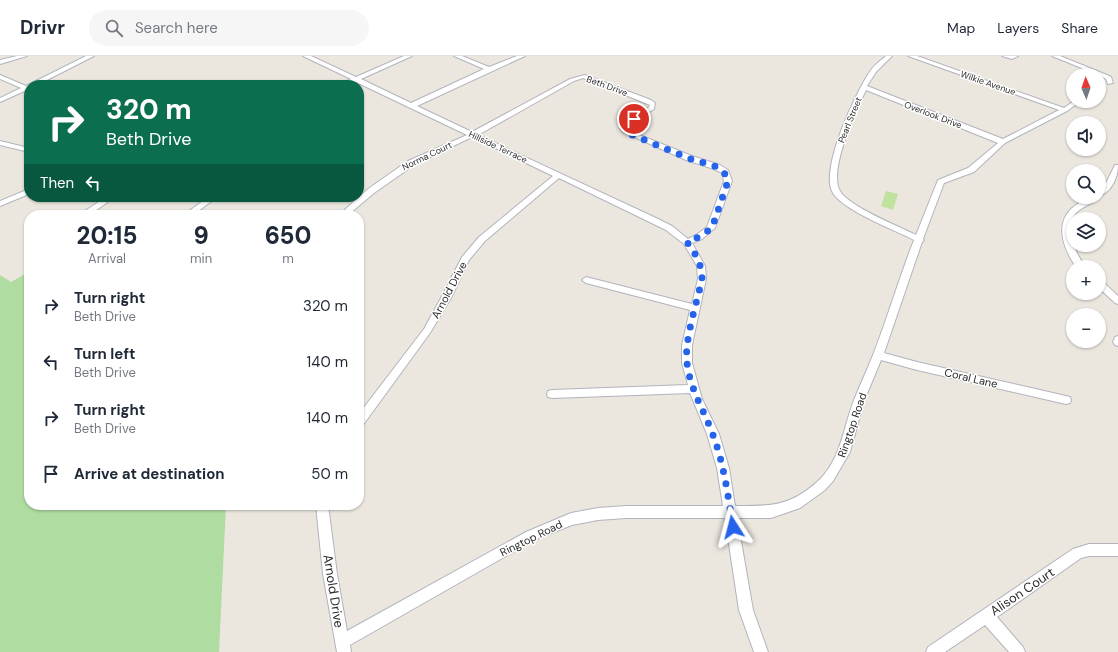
<!DOCTYPE html>
<meta charset="utf-8">
<style>
body{margin:0;font-family:"DM Sans",sans-serif;background:#f6f6f7;color:#1f2937;height:100vh;display:flex;flex-direction:column;font-size:15px;white-space:nowrap}
*{box-sizing:border-box;margin:0}
p{font-size:13px;color:#747a83}
.icon{flex:none;width:22px;height:22px;fill:none;stroke:currentColor;stroke-width:2;stroke-linecap:round;stroke-linejoin:round}
.map{position:relative;flex:1;overflow:hidden}
.details{position:absolute;left:24px;top:154px;width:340px;height:300px;display:flex;flex-direction:column;background:#fff;border-radius:16px;box-shadow:0 1px 3px #0004}
.details>*{flex:none}
.banner{position:absolute;left:24px;top:24px;width:340px;height:122px;border-radius:16px;box-shadow:0 1px 3px #0004;background:#0b6e4f;color:#fff;overflow:hidden}
.needle{width:26px;rotate:358deg}
.fabs{position:absolute;left:1066px;top:12px;display:grid;gap:8px}
.fabs a{display:grid;place-items:center;width:40px;height:40px;border-radius:50%;background:#fff;box-shadow:0 1px 3px #0004;font-size:20px}
.pin{position:absolute;display:grid;place-items:center;width:34px;height:34px;color:#fff;margin:-17px;border:2px solid #fff;border-radius:50%;box-shadow:0 1px 4px #0007}
.me{position:absolute;width:44px;margin:-22px;rotate:351deg;stroke-linejoin:round;filter:drop-shadow(0 0 3px #0008)}
.turn{display:flex;align-items:center;gap:14px;height:84px;padding:0 16px;font-size:18px}
.turn .icon{width:52px;height:52px;stroke-width:2.5}
.turn b{display:block;font-size:28px;line-height:34px}
.then{display:flex;align-items:center;height:38px;padding:0 16px;background:#0003;gap:8px;font-size:15px}
.eta{display:flex;justify-content:space-evenly;align-items:center;height:68px;text-align:center}
.eta b{font-size:24px;font-weight:800;line-height:28px}
ul{padding:0;list-style:none}
li{display:flex;align-items:center;gap:12px;height:56px;padding:0 16px}
li div{flex:1}
li b{display:block;font-size:15px}
li em{font-style:normal}
header{display:flex;align-items:center;gap:24px;box-sizing:border-box;height:56px;padding:0 20px;background:#fff;border-bottom:1px solid #e0e1e3}
header strong{font-size:19px}
nav{display:flex;gap:22px;margin-inline-start:auto;font-size:14px}
.search{width:280px;height:36px;background:#f6f6f7;display:flex;align-items:center;gap:10px;box-sizing:border-box;padding:0 14px;border-radius:22px;color:#747a83;font-size:15px}
.map>svg:first-child{display:block}
.green{fill:#afdca1}
.pitch{fill:#bfe29e}
.lines{fill:none;stroke-linecap:round;stroke-linejoin:round}
.minor-casing{stroke:#b2b3bd;stroke-width:2}
.minor{fill:#fff;fill-rule:evenodd}
.route{stroke:#2563eb;stroke-width:7;stroke-dasharray:0 12.6}
.labels{text-anchor:middle;stroke-width:3;stroke-linejoin:round;paint-order:stroke}
.far-street-label{font-size:9px;fill:#2b2b2b;stroke:#fff}
.street-label{font-size:11px;fill:#2b2b2b;stroke:#fff}
.near-street-label{font-size:13px;fill:#2b2b2b;stroke:#fff}
</style>
<header>
<strong>Drivr</strong>
<div class="search"><svg class="icon" aria-label="search" viewBox="0 0 24 24"><circle cx="10" cy="10" r="6"/><path d="M15 15l6 6"/></svg>Search here</div>
<nav><a>Map</a><a>Layers</a><a>Share</a></nav>
</header>
<div class="map">
<svg width="1118" height="596" viewBox="0 0 1118 596">
<rect width="100%" height="100%" fill="#ebe7df"/>
<path class="green" d="M 29,216 L 29,449 L 226,449 L 219,596 L 0,596 L 0,219 L 11,226 Z"/>
<path class="pitch" d="M 886,135 L 898,138 L 893,154 L 881,150 Z"/>
<g class="lines">
<defs>
<path id="minor" d="M 17,0 L 27,0 L 0,8 L 0,4 Z
M 86,0 L 94,0 L 37,29 L 29,29 L 29,33 L 0,46 L 0,42 L 21,32 L 0,23 L 0,19 L 26,30 Z
M 303,0 L 311,0 L 356,21 L 404,0 L 412,0 L 361,23 L 411,47 L 484,13 L 454,0 L 462,0 L 489,11 L 517,0 L 525,0 L 417,50 L 472,76 L 570,23 L 585,19 L 651,44 L 655,47 L 654,53 L 627,70 L 627,74 L 692,100 L 720,109 L 728,114 L 732,125 L 715,172 L 702,183 L 692,187 L 705,210 L 706,223 L 692,289 L 692,307 L 702,343 L 719,378 L 729,412 L 735,450 C 770,450 789,451 817,426 C 841,405 843,372 854,344 C 860,329 867,314 873,299 C 888,261 899,222 914,184 C 895,174 844,155 833,137 C 819,115 855,38 869,17 C 873,10 880,5 886,0 L 892,0 L 876,16 L 867,30 L 1003,83 L 1059,54 L 908,0 L 917,0 L 1064,52 L 1074,45 L 1081,45 L 1067,55 L 1005,87 L 974,116 L 944,127 L 923,183 L 924,184 L 922,186 L 884,297 L 917,306 L 1066,340 L 1070,341 L 1071,344 L 1070,347 L 1066,348 L 917,314 L 881,304 L 864,345 L 850,396 L 833,425 L 825,434 L 800,452 L 771,462 L 737,462 L 753,554 L 768,596 L 754,596 L 739,554 L 725,462 L 626,462 L 598,464 L 572,469 L 534,484 L 350,589 L 351,596 L 337,596 L 323,518 L 316,449 L 328,449 L 337,518 L 347,575 L 526,476 L 571,457 L 598,452 L 626,450 L 723,450 L 717,412 L 707,378 L 690,337 L 552,342 L 548,341 L 547,338 L 548,335 L 552,334 L 688,329 L 682,307 L 682,289 L 690,254 L 586,227 L 582,224 L 586,221 L 692,248 L 698,223 L 697,210 L 684,188 L 666,174 L 559,122 L 485,185 L 469,204 L 451,242 L 430,277 L 363,369 L 359,371 L 359,358 L 424,273 L 441,242 L 462,201 L 479,181 L 553,120 L 472,81 L 414,109 L 374,137 L 348,159 L 339,159 L 368,133 L 408,105 L 467,79 L 356,26 L 348,29 L 340,29 L 351,23 ZM 583,22 L 650,49 L 649,51 L 623,68 L 620,72 L 623,76 L 686,104 L 714,113 L 722,117 L 724,125 L 707,171 L 696,179 L 688,183 L 672,170 L 656,162 L 478,79 L 574,25 ZM 866,34 L 998,87 L 968,112 L 938,124 L 916,179 C 900,171 848,150 840,135 C 828,115 856,54 866,34 Z
M 1002,0 L 1018,0 L 1012,3 Z
M 1052,0 L 1060,0 L 1107,19 L 1111,21 L 1113,27 L 1108,28 L 1106,23 L 1099,19 Z
M 0,85 L 29,92 L 29,96 L 0,89 Z
M 1115,109 L 1118,109 C 1118,121 1112,136 1099,140 L 1099,134 L 1105,129 Z
M 29,133 L 29,138 L 0,150 L 0,145 Z
M 106,141 L 115,141 L 89,159 L 79,159 Z
M 208,141 L 217,141 L 193,159 L 184,159 Z
M 1089,141 L 1099,141 C 1093,147 1085,150 1078,155 C 1060,170 1076,196 1085,211 L 1076,211 C 1065,195 1054,170 1071,153 C 1076,148 1083,145 1089,141 Z
M 1099,224 L 1102,225 L 1118,240 L 1118,248 L 1115,247 L 1099,232 Z
M 1118,280 L 1118,290 L 1115,289 L 1113,286 L 1115,281 Z
M 1089,488 L 1118,488 L 1118,500 L 1089,500 L 1081,502 L 997,561 L 1023,591 L 1025,596 L 1009,596 L 985,569 L 945,596 L 926,596 L 928,591 L 1073,493 Z"/>
</defs>
<use href="#minor" class="minor-casing"/>
<use href="#minor" class="minor"/>
</g>
<g class="lines">
<path class="route" d="M 634,63 L 624,72 L 625,75 L 630,78 L 688,102 L 717,111 L 724,116 L 728,125 L 712,172 L 699,181 L 687,186 C 696,198 702,209 702,223 C 697,247 684,284 687,307 C 690,333 704,354 713,379 C 724,408 728,440 733,471"/>
</g>
<g class="labels">
<g class="far-street-label">
<text transform="translate(988 27) rotate(19)" y="3">Wilkie Avenue</text>
<text transform="translate(607 30) rotate(20)" y="3">Beth Drive</text>
<text transform="translate(933 59) rotate(21)" y="3">Overlook Drive</text>
<text transform="translate(850 64) rotate(-68)" y="3">Pearl Street</text>
<text transform="translate(498 91) rotate(25)" y="3">Hillside Terrace</text>
<text transform="translate(427 100) rotate(-26)" y="3">Norma Court</text>
</g>
<g class="street-label">
<text transform="translate(449 234) rotate(-62)" y="4">Arnold Drive</text>
<text transform="translate(971 322) rotate(13)" y="4">Coral Lane</text>
<text transform="translate(852 369) rotate(-71)" y="4">Ringtop Road</text>
<text transform="translate(531 482) rotate(-26)" y="4">Ringtop Road</text>
</g>
<g class="near-street-label">
<text transform="translate(334 535) rotate(81)" y="5">Arnold Drive</text>
<text transform="translate(1022 535) rotate(-34)" y="5">Alison Court</text>
</g>
</g>
</svg>
<div class="fabs">
<a><svg class="needle" viewBox="-14 -14 28 28"><path d="M0-13l5 13h-10z" fill="#e53935"/><path d="M0 13l5-13h-10z" fill="#747a83"/></svg></a>
<a><svg class="icon" aria-label="sound" viewBox="0 0 24 24"><path d="M4 9h4l5-4v14l-5-4H4zM17 9q2 3 0 6"/></svg></a>
<a><svg class="icon" aria-label="search" viewBox="0 0 24 24"><circle cx="10" cy="10" r="6"/><path d="M15 15l6 6"/></svg></a>
<a><svg class="icon" aria-label="layers" viewBox="0 0 24 24"><path d="M12 4l9 5-9 5-9-5zM3 14l9 5 9-5"/></svg></a>
<a>+</a>
<a>−</a>
</div>
<div class="pin" style="left:634px;top:63px;background:#d93025"><svg class="icon" aria-label="arrive" viewBox="0 0 24 24"><path d="M6 21V4h12l-3 4 3 4H6"/></svg></div>
<svg class="me" style="left:733px;top:471px" viewBox="-20 -20 40 40"><path d="M0-17L14 15 0 8-14 15z" fill="#2563eb" stroke="#fff" stroke-width="4"/></svg>
<div class="banner">
<div class="turn"><svg class="icon" aria-label="right" viewBox="0 0 24 24"><path d="M7 20v-9h11M14 6l5 5-5 5"/></svg><div><b>320 m</b>Beth Drive</div></div>
<div class="then">Then<svg class="icon" aria-label="left" viewBox="0 0 24 24"><path d="M17 20v-9H6M10 6l-5 5 5 5"/></svg></div>
</div>
<section class="details">
<div class="eta">
<div><b>20:15</b><p>Arrival</p></div>
<div><b>9</b><p>min</p></div>
<div><b>650</b><p>m</p></div>
</div>
<ul>
<li><svg class="icon" aria-label="right" viewBox="0 0 24 24"><path d="M7 20v-9h11M14 6l5 5-5 5"/></svg><div><b>Turn right</b><p>Beth Drive</p></div><em>320 m</em></li>
<li><svg class="icon" aria-label="left" viewBox="0 0 24 24"><path d="M17 20v-9H6M10 6l-5 5 5 5"/></svg><div><b>Turn left</b><p>Beth Drive</p></div><em>140 m</em></li>
<li><svg class="icon" aria-label="right" viewBox="0 0 24 24"><path d="M7 20v-9h11M14 6l5 5-5 5"/></svg><div><b>Turn right</b><p>Beth Drive</p></div><em>140 m</em></li>
<li><svg class="icon" aria-label="arrive" viewBox="0 0 24 24"><path d="M6 21V4h12l-3 4 3 4H6"/></svg><div><b>Arrive at destination</b></div><em>50 m</em></li>
</ul>
</section>
</div>
